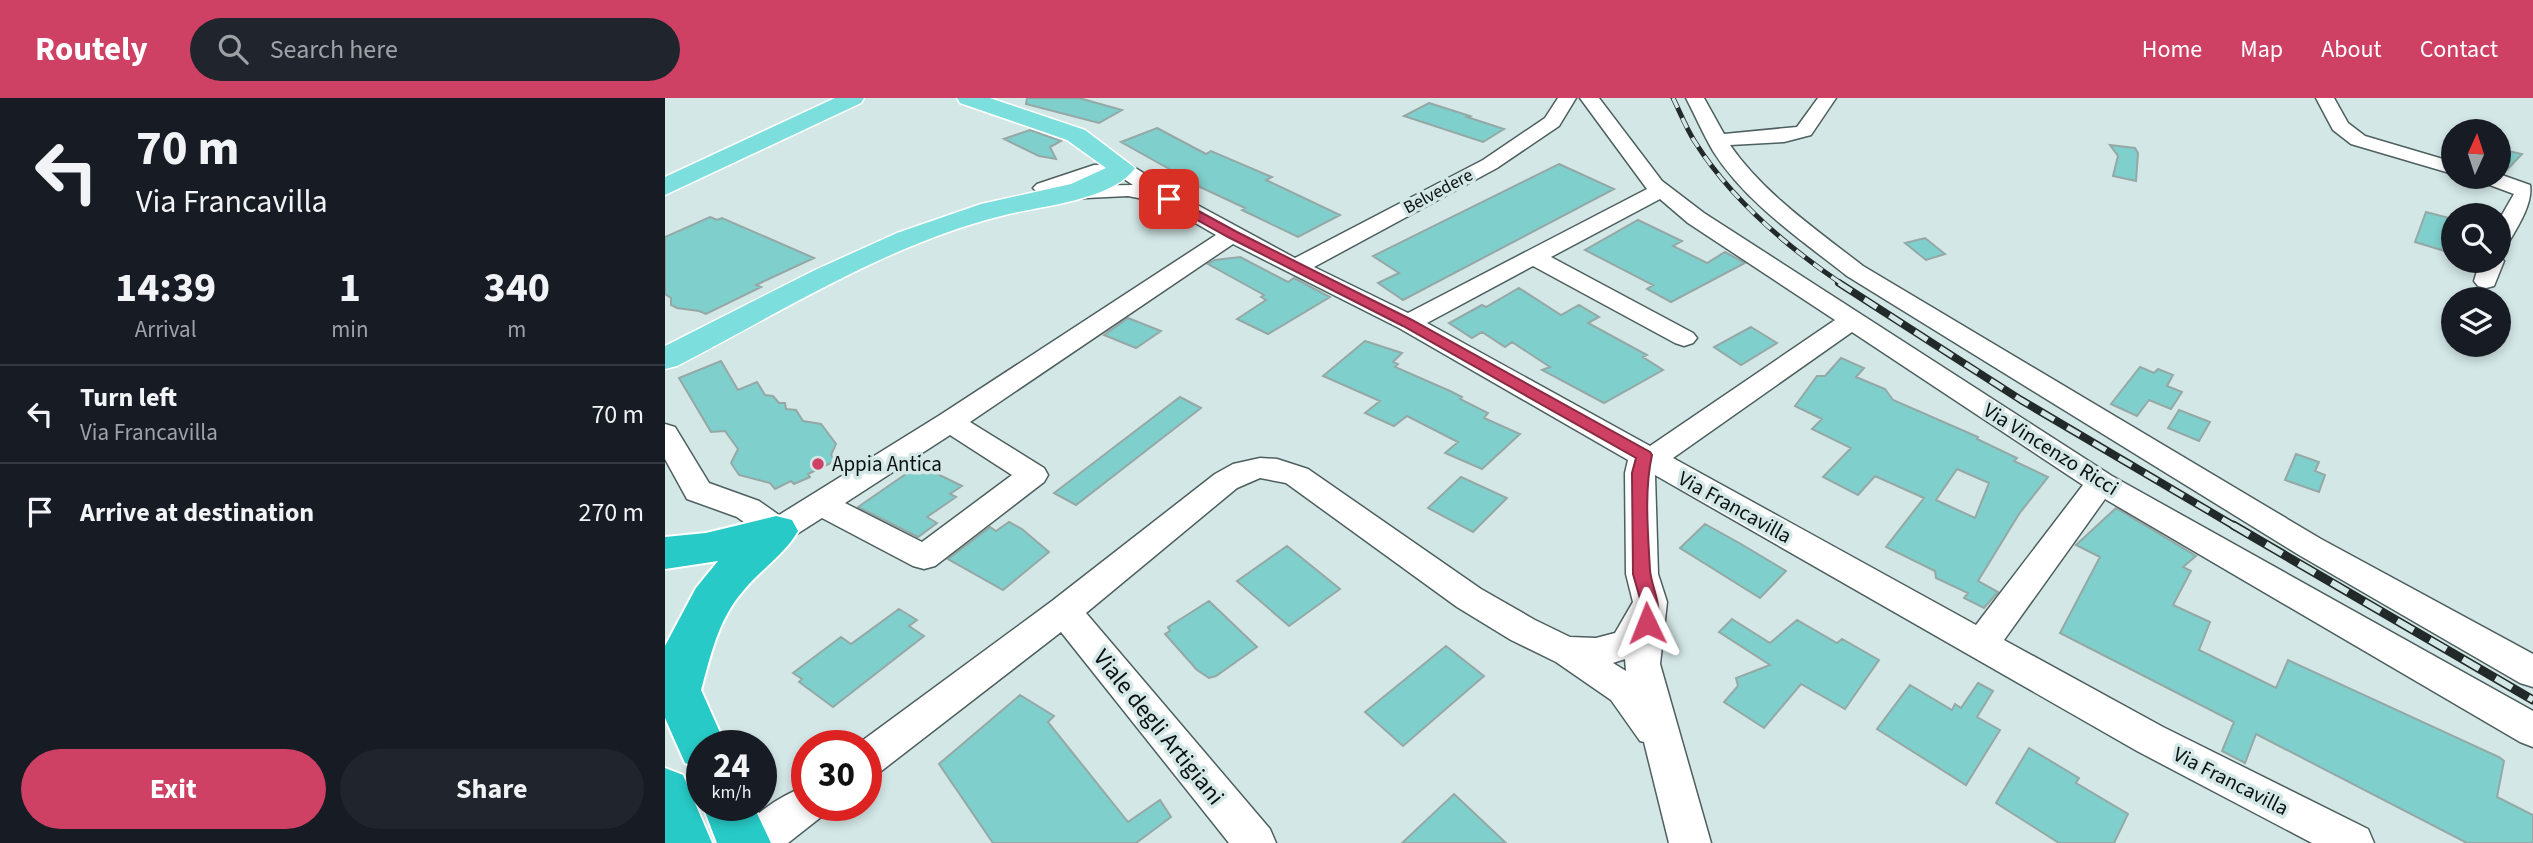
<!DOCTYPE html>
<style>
body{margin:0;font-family:"Source Sans 3",sans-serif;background:#20242c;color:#f1f3f6;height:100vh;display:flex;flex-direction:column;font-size:26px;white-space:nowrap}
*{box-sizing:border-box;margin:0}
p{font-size:23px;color:#9ea1a6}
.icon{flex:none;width:38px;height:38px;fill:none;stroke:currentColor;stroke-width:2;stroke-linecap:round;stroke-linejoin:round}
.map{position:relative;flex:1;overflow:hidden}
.drawer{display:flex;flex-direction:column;background:#171b24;width:665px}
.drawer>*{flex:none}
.banner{background:#171b24;color:#f1f3f6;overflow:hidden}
.needle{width:46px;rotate:3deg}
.tools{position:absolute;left:1776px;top:21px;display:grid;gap:14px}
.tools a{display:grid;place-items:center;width:70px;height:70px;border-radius:50%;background:#171b24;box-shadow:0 4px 10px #0003;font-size:35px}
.speed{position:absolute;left:21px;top:632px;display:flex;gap:14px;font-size:35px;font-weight:700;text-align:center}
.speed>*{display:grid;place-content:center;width:91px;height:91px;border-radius:50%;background:#171b24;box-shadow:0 4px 10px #0003;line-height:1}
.speed small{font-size:18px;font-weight:400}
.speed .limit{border:10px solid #d22;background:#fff;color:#111}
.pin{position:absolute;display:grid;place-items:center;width:60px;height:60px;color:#fff;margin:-30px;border-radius:14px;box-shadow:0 4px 10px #0006}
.me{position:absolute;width:77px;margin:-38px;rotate:358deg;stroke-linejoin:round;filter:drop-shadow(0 0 5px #0008)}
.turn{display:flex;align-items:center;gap:24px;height:147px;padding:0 21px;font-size:32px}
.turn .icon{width:91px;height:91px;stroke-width:2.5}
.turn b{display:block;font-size:49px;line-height:60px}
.eta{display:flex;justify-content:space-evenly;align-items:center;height:119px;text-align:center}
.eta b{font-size:42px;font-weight:700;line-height:49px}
.action{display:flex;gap:14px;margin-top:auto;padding:14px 21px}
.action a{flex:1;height:80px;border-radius:42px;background:#cf4065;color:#fff;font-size:28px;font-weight:700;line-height:80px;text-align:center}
.action a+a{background:#20242c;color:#f1f3f6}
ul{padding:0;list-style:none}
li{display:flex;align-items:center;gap:21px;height:98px;padding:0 21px;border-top:2px solid #363941}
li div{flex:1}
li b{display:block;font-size:26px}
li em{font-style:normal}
header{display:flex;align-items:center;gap:42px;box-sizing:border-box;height:98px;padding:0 35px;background:#cf4065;color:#fff}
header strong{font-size:33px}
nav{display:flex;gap:38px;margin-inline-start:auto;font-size:24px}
.search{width:490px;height:63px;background:#20242c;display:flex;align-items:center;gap:18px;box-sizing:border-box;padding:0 24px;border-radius:38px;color:#9ea1a6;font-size:26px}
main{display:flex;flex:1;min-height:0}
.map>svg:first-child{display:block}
.building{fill:#7fcfcc;stroke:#95a8a6;stroke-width:2;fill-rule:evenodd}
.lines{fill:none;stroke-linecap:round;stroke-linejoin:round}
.minor-casing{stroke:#4d5f5e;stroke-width:3}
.major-casing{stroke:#fff;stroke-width:3}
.highway-casing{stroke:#fff;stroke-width:4}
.minor{fill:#fff;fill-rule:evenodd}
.major{fill:#7ddfdd;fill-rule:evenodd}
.highway{fill:#27cac7;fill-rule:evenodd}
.rail-far2-casing{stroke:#222a29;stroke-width:5}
.rail-far1-casing{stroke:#222a29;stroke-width:8}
.rail-casing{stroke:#222a29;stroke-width:9}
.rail-far2{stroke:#d3e7e6;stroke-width:3.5;stroke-dasharray:11;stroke-linecap:butt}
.rail-far1{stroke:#d3e7e6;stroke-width:5;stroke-dasharray:15;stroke-linecap:butt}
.rail{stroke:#d3e7e6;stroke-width:6;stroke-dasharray:19;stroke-linecap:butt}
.route{fill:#cf4065;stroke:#872a42;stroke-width:2}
.poi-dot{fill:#cf4065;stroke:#d3e7e6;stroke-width:2.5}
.labels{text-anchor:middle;stroke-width:7;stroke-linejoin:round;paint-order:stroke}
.far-street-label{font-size:18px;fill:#0a1110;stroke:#d3e7e6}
.street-label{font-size:21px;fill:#0a1110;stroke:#d3e7e6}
.poi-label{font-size:21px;fill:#0a1110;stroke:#d3e7e6;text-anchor:start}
.near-street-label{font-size:24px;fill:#0a1110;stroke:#d3e7e6}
</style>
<header>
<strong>Routely</strong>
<div class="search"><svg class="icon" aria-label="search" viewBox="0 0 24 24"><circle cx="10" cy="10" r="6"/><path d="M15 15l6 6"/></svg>Search here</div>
<nav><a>Home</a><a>Map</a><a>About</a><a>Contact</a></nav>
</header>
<main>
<section class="drawer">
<div class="banner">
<div class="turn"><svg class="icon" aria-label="left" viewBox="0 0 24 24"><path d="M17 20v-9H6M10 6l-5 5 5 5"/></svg><div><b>70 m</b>Via Francavilla</div></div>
</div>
<div class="eta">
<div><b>14:39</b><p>Arrival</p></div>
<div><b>1</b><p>min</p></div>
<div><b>340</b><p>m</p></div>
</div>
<ul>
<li><svg class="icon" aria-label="left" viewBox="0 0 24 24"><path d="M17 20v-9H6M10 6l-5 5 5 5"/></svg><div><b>Turn left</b><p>Via Francavilla</p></div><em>70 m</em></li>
<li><svg class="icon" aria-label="arrive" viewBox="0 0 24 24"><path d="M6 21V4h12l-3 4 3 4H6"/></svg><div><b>Arrive at destination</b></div><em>270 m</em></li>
</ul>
<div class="action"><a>Exit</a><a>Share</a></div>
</section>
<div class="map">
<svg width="1868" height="745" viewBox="0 0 1868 745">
<rect width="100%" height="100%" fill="#d3e7e6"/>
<path class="building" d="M 362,0 L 414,0 L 457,12 L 434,25 L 361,6 Z
M 764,5 L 805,18 L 802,19 L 839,31 L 818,44 L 739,18 Z
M 492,30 L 541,56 L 546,53 L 607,79 L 601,82 L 675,117 L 633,139 L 577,112 L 580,110 L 503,74 L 506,72 L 456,44 Z
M 365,32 L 396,43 L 385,49 L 391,61 L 374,58 L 339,41 Z
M 1445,47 L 1470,50 L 1473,55 L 1471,83 L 1448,78 L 1453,58 Z
M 1834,51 L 1857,56 L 1839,75 L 1834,74 Z
M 894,66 L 949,91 L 738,202 L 713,185 L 734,175 L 708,158 Z
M 1761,114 L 1788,121 L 1788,141 L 1783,154 L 1750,144 Z
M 45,119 L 52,122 L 57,120 L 149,160 L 91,187 L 96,189 L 41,216 L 34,213 L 12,210 L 6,207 L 6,200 L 0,196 L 0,139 Z
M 973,122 L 1017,143 L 1008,148 L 1042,165 L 1060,154 L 1080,165 L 1006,204 L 982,191 L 988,187 L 920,152 Z
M 1260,140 L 1280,156 L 1261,162 L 1240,145 Z
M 575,159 L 623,184 L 629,180 L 665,199 L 603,236 L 572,221 L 601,202 L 596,199 L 599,197 L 543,166 L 550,162 Z
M 854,190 L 896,217 L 914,207 L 934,219 L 923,225 L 982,257 L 978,259 L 998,272 L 939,305 L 877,272 L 885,269 L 847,244 L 840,249 L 817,234 L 807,240 L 784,225 L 817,207 L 821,209 Z
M 463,220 L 496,233 L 471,250 L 439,237 Z
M 1086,229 L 1112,245 L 1076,267 L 1049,249 Z
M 700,243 L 737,255 L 728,264 L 733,266 L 730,269 L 785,293 L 797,299 L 795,301 L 823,315 L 819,320 L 855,336 L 817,371 L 780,355 L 793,344 L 742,318 L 729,328 L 700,315 L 715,303 L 658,278 Z
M 1176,260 L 1199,270 L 1191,279 L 1220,291 L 1228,302 L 1313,339 L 1312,341 L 1352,360 L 1349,363 L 1383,379 L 1354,416 L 1313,483 L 1333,494 L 1319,510 L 1299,500 L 1303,495 L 1271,480 L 1270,473 L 1221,449 L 1259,400 L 1210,378 L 1193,397 L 1158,379 L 1186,350 L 1147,331 L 1157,321 L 1130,308 L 1152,278 L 1160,278 ZM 1292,371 L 1324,385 L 1310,420 L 1271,402 Z
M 56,263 L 73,292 L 92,284 L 100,297 L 108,298 L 114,305 L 120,305 L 121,311 L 131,312 L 138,323 L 156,326 L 171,346 L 166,357 L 170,363 L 143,376 L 145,379 L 129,386 L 126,383 L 110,391 L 105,385 L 74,377 L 66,365 L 73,351 L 60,333 L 46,334 L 14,280 Z
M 1475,269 L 1489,275 L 1493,271 L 1508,277 L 1502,288 L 1517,294 L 1506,311 L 1484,302 L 1472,318 L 1446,306 Z
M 515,299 L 536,310 L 411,407 L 389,395 Z
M 1514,312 L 1545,324 L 1534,343 L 1503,330 Z
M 1631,356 L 1654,364 L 1650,373 L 1660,377 L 1654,394 L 1620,382 Z
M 254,367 L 297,388 L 285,396 L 291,399 L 262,419 L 272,425 L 253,439 L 193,409 Z
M 796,379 L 842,400 L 808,434 L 763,410 Z
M 1451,410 L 1531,458 L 1518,469 L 1526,473 L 1508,507 L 1545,524 L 1534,552 L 1611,590 L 1623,562 L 1834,659 L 1839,663 L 1832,699 L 1868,717 L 1868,745 L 1802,745 L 1591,636 L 1580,665 L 1557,653 L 1569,624 L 1395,535 L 1435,459 L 1411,447 Z
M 344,424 L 357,431 L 384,454 L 338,492 L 283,461 L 325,429 L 331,433 Z
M 1040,426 L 1076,446 L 1121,473 L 1095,500 L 1015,450 Z
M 622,448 L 675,491 L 624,528 L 572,483 Z
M 544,503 L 592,549 L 551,578 L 544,580 L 532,572 L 500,536 L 505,533 L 503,529 Z
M 234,511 L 252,522 L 244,528 L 259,538 L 168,609 L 134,584 L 137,581 L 128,575 L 176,539 L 186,546 Z
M 1067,521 L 1105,545 L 1132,522 L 1172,545 L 1177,541 L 1214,562 L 1180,611 L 1136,586 L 1099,630 L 1059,604 L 1073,588 L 1071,580 L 1105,567 L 1054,534 Z
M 781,548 L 819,578 L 738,648 L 700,614 Z
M 1313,585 L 1328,593 L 1312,619 L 1335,632 L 1301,687 L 1212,631 L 1245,587 L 1287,612 L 1290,606 L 1296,610 Z
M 355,597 L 389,618 L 383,624 L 463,724 L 495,702 L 506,719 L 471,745 L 328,745 L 274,666 Z
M 1364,650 L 1414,680 L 1411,685 L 1463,716 L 1449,745 L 1394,745 L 1331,705 Z
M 789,696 L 841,745 L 737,745 Z"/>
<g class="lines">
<defs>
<path id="minor" d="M 893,0 L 911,0 L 894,28 L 832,70 L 649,169 L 743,215 L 982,91 L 915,0 L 934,0 L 997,83 L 1039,115 L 1447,378 L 1868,613 L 1868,649 L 1855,644 L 1440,401 L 1339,542 L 1498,629 L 1703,731 L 1709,745 L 1647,745 L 1472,653 L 990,377 L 993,476 L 1002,504 L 995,566 L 1046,745 L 1004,745 L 979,644 L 975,643 L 946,602 L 891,564 L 846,542 L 792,509 L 621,385 L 595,380 L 572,390 L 421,515 L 605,731 L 611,745 L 564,745 L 396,534 L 215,674 L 201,679 L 201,648 L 190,648 L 387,503 L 550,376 L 568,366 L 595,360 L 612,361 L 643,371 L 816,491 L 870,522 L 905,539 L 931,540 L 950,535 L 968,504 L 961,476 L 960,375 L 963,362 L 734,230 L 568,146 L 305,324 L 379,370 L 383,377 L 379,384 L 270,468 L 259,471 L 248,468 L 157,420 L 124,441 L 113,445 L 102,441 L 72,419 L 22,401 L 0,361 L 0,326 L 10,329 L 44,385 L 94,403 L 114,417 L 275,317 L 551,137 L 494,104 L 463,98 L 400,101 L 392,100 L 391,93 L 379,96 L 372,94 L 368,90 L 372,86 L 429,67 L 464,66 L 512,96 L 630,160 L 818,62 L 880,20 ZM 453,77 L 468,87 L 404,88 L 432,79 ZM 995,101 L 1023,125 L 1170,222 L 985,348 L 762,225 L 868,168 L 1010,245 L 1019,248 L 1028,245 L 1032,240 L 1028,235 L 886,159 ZM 1187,234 L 1418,387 L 1311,527 L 1008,360 ZM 285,337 L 347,377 L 257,444 L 180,405 ZM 960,561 L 961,573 L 948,565 Z
M 1021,0 L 1039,0 L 1059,36 L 1132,29 L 1153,0 L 1171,0 L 1146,37 L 1119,44 L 1065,47 C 1099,96 1152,132 1198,168 L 1656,441 L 1868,556 L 1868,589 L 1855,585 L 1634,457 L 1182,178 C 1135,141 1080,104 1048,53 C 1038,36 1030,17 1021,0 Z
M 1651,0 L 1669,0 L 1683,25 L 1700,38 L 1788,64 L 1788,76 L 1686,46 L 1668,32 Z
M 1834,76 L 1865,87 C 1868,104 1854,127 1845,142 L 1842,147 L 1834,149 L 1834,122 L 1849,96 L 1814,83 L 1811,79 L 1834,79 Z
M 1834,158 L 1839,163 L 1829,188 L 1821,190 L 1813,188 L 1809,183 L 1815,163 L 1834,163 Z
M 142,688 L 142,707 L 162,707 L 156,719 L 123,745 L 69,745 C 80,720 116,697 142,688 Z"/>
<path id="major" d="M 170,0 L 199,0 L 196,5 L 0,97 L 0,79 Z
M 292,0 L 325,0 L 420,32 L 470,70 C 447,103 373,108 336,118 C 221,147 116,214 12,268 L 0,271 L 0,248 L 150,172 L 232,135 L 316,106 L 406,86 L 441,70 L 402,42 L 295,5 Z"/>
<path id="highway" d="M 111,418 L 127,422 L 133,433 C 120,456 95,472 78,493 C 53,522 46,556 36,592 L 61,648 L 37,648 L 37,671 L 20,665 L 0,620 L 0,548 L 31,490 L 53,463 L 0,471 L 0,439 L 41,435 Z
M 0,670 L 18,677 L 47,745 L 0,745 Z
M 37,706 L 88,707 L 106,745 L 52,745 Z"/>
</defs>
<use href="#minor" class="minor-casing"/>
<use href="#major" class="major-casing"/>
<use href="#highway" class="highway-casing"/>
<use href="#minor" class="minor"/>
<use href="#major" class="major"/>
<use href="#highway" class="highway"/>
<defs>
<path id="rail-far2" d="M 1008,0 C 1015,14 1021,30 1030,44 C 1066,101 1121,148 1177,186"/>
<path id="rail-far1" d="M 1174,185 L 1356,302 L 1571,429"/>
<path id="rail" d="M 1568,427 L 1868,602"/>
</defs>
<use href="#rail-far2" class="rail-far2-casing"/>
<use href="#rail-far1" class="rail-far1-casing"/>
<use href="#rail" class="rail-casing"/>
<use href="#rail-far2" class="rail-far2"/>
<use href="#rail-far1" class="rail-far1"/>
<use href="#rail" class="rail"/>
</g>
<path class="route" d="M 500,99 L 508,99 L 572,134 L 747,222 L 985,354 L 987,357 C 979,393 983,435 985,472 C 987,493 1000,509 989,530 L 982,532 L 976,530 L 973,525 L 976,504 L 968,476 L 967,375 L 971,360 L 738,228 L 563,139 L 500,104 Z"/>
<circle class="poi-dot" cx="153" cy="366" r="7"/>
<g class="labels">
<g class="far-street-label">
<text transform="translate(773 93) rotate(-28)" y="6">Belvedere</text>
</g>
<g class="street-label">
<text transform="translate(1386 351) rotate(32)" y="7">Via Vincenzo Ricci</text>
<text transform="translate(1070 409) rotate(29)" y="7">Via Francavilla</text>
<text transform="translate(1566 683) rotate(27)" y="7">Via Francavilla</text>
</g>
<g class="poi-label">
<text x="167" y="373">Appia Antica</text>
</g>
<g class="near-street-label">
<text transform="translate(494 629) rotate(51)" y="8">Viale degli Artigiani</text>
</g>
</g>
</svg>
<div class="tools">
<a><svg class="needle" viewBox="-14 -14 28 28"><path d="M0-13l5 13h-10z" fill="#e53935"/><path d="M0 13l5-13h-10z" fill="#9ea1a6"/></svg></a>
<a><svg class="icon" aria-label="search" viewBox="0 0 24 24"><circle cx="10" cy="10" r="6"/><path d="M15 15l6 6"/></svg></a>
<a><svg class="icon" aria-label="layers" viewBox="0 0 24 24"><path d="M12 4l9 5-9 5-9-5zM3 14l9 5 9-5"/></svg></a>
</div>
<div class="speed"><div>24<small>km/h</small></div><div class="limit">30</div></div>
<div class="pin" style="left:504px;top:101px;background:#d93025"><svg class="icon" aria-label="arrive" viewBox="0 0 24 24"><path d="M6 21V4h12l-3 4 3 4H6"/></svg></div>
<svg class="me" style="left:982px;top:525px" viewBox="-20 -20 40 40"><path d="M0-17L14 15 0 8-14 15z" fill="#cf4065" stroke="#fff" stroke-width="4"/></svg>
</div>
</main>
